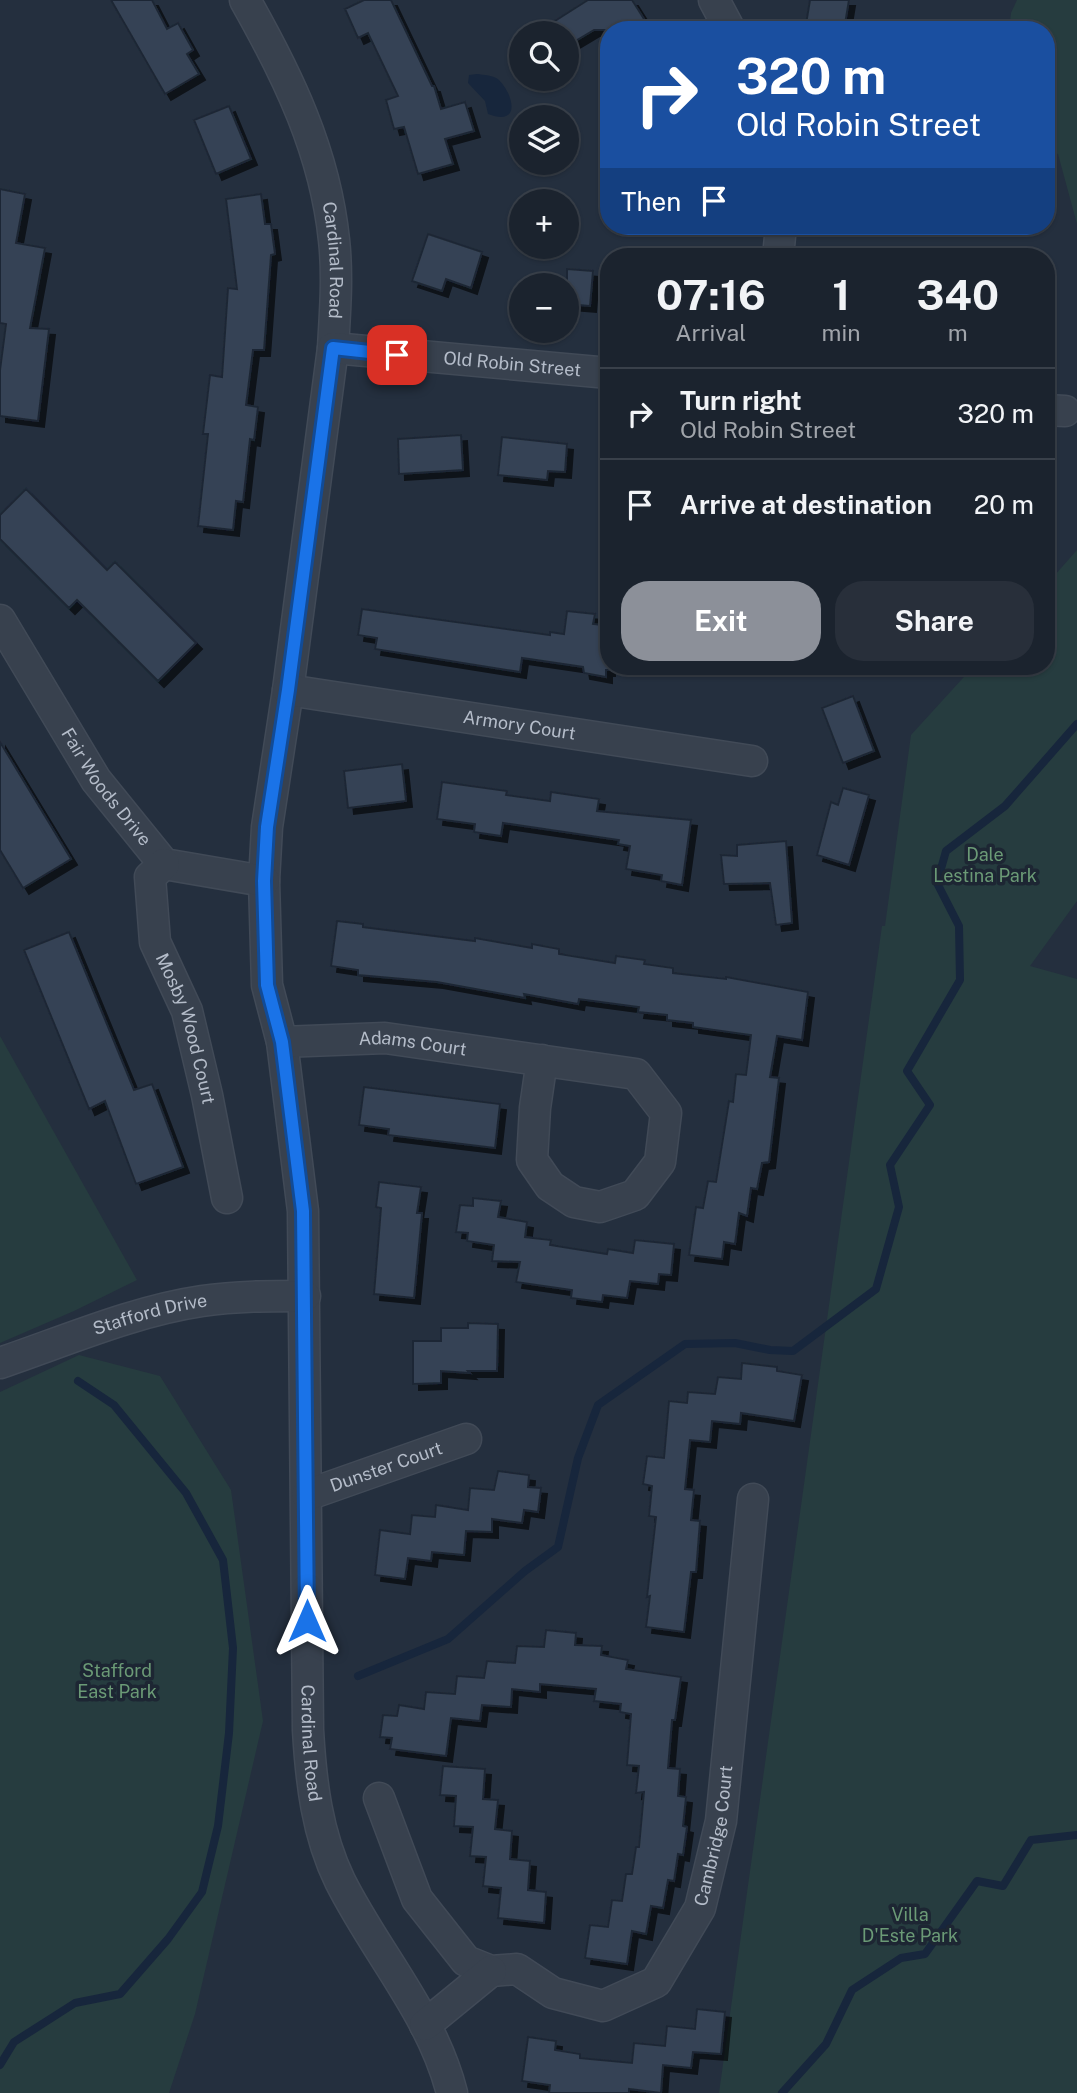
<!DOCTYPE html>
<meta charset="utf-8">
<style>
body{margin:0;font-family:"Public Sans",sans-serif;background:#282f3a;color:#f1f3f6;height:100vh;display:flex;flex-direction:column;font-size:26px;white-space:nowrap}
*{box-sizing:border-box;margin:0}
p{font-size:23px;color:#a0a4aa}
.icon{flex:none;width:38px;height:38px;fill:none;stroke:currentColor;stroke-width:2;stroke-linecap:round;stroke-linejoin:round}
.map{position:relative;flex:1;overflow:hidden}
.side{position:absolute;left:600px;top:248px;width:455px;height:427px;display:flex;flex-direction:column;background:#1b232e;border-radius:28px;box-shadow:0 2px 5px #0004,0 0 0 2px #39404a}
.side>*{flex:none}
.hud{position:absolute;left:600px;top:21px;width:455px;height:214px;border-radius:28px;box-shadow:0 2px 5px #0004,0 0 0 2px #39404a;background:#1a4fa0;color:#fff;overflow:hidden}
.buttons{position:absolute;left:509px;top:21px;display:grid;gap:14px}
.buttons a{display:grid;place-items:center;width:70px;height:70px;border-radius:50%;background:#1b232e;box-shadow:0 2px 5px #0004,0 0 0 2px #39404a;font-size:35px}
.pin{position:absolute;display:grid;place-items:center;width:60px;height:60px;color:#fff;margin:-30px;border-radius:14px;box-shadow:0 4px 10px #0006}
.me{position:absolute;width:77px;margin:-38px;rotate:0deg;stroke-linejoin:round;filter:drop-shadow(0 0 5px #0008)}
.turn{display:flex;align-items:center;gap:24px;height:147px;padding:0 21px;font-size:32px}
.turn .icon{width:91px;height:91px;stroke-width:2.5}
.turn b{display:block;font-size:49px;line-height:60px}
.then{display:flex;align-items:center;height:66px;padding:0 21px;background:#0003;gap:14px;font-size:26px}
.eta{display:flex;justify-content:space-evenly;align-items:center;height:119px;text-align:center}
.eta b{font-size:42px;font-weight:700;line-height:49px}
.action{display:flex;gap:14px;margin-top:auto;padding:14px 21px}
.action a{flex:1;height:80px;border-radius:28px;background:#8c9099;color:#fff;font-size:28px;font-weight:700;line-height:80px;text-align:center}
.action a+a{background:#282f3a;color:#f1f3f6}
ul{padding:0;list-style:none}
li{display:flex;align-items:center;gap:21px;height:91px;padding:0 21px;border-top:2px solid #39404a}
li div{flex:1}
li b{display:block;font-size:26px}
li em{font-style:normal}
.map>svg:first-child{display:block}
.green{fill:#263c3f}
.water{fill:#17263c}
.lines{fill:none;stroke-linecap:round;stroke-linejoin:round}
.stream{stroke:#17263c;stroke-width:8}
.building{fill:#364354;stroke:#1f2835;stroke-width:2;filter:url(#shadow)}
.minor-casing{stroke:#414a57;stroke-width:33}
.minor{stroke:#38414e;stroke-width:30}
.route-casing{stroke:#114b97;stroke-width:18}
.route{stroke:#1a73e8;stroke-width:12}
.labels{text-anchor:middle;stroke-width:7;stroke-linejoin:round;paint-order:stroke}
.street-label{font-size:18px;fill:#b4bcc9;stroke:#1d2633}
.park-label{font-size:18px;fill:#6b9a76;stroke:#1d2633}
</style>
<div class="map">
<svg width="1077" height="2093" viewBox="0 0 1077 2093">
<defs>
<filter id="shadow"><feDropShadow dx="6" dy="6" stdDeviation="0" flood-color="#0009"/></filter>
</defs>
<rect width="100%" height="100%" fill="#242f3e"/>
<path class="green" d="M 1017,0 L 1077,0 L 1077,224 L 1058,154 L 1047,151 L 1046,30 L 1009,30 L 1011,13 Z
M 1077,550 L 1077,901 L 1030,966 L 1077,979 L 1077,2093 L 719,2093 L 882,926 L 885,926 L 911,735 L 973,667 L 1046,667 L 1047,584 Z
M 0,1036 L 137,1280 L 74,1311 L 0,1343 Z
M 79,1355 L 160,1376 L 231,1490 L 263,1721 L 195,2014 L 169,2093 L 0,2093 L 0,1392 Z"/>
<path class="water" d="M 477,74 C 484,75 493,75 499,80 C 514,95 521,127 488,114 L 485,101 L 468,83 L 469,75 Z"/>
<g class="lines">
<path class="stream" d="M 358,1676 L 448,1639 L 525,1571 L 558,1547 L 578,1458 L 598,1405 L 685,1344 L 735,1343 L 770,1350 L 793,1351 L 876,1289 L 899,1207 L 890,1165 L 930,1105 L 907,1071 L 960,980 L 959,926 L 937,883 L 946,851 L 1005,806 L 1077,724
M 0,2065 L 14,2042 L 75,2003 L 120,1994 L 168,1939 L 202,1892 L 218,1826 L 229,1733 L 233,1648 L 223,1560 L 186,1493 L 114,1405 L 78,1381
M 782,2093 L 826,2044 L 852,1990 L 901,1958 L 925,1954 L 977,1881 L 1003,1886 L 1031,1840 L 1077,1835"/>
</g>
<path class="building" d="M 111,0 L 152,0 L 167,29 L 178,23 L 193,50 L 187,54 L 199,74 L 165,94 Z
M 364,0 L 391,0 L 432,86 L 434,86 L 441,109 L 465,102 L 474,131 L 445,139 L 453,164 L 418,174 L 404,127 L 394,129 L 386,100 L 398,96 L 368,33 L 358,38 L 345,9 Z
M 588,0 L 632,0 L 651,30 L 594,30 L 567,46 L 567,33 L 536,33 Z
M 810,0 L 849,0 L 844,30 L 805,30 Z
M 229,106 L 251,159 L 216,174 L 194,120 Z
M 0,189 L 25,194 L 16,243 L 45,248 L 30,328 L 49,329 L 38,421 L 0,416 L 0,370 L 6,324 L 0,323 Z
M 261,194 L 265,224 L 271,224 L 275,254 L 271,255 L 264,350 L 253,350 L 246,405 L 258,407 L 254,440 L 250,439 L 243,502 L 236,501 L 233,530 L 198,526 L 208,434 L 203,434 L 210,375 L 222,377 L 228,288 L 237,289 L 226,199 Z
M 428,234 L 482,252 L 471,288 L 446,279 L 442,291 L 412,281 Z
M 567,269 L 593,271 L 590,306 L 567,304 Z
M 461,435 L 463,470 L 399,474 L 398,439 Z
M 502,437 L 567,444 L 565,472 L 548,471 L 547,480 L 498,475 Z
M 26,489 L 107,570 L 115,562 L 196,643 L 158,681 L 77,600 L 69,608 L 0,539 L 0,515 Z
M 362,609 L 550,635 L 550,632 L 564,634 L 567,611 L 595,614 L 593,624 L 609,626 L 609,670 L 606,670 L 606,677 L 584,673 L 583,667 L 522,658 L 520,672 L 375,649 L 377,638 L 358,635 Z
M 853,696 L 874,751 L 843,763 L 822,708 Z
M 0,742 L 71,859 L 23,888 L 0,850 Z
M 402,764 L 406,801 L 348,808 L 344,771 Z
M 442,782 L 507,791 L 506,795 L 550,801 L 551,792 L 599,799 L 597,811 L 691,820 L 682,885 L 661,881 L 662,875 L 626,869 L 630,846 L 618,844 L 619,840 L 503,823 L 501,836 L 474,832 L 475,824 L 437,819 Z
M 843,788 L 869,795 L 849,865 L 817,855 L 831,802 L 838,805 Z
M 786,841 L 792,923 L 776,925 L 770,883 L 724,884 L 721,855 L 737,856 L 737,845 Z
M 337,921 L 363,924 L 363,927 L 475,941 L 475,938 L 532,948 L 532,944 L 559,949 L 559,954 L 615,963 L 616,956 L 645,960 L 644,964 L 673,968 L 673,973 L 726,979 L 726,977 L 808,992 L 802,1040 L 777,1036 L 770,1077 L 779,1078 L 769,1162 L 762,1163 L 757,1189 L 751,1188 L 747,1216 L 739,1213 L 735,1244 L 724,1242 L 722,1259 L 689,1255 L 696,1207 L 703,1208 L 708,1181 L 716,1182 L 729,1101 L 733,1102 L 736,1074 L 746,1075 L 751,1035 L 693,1027 L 693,1023 L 667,1020 L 667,1015 L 638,1012 L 639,1007 L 579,999 L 578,1004 L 524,994 L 525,998 L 437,982 L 358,975 L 358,970 L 331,966 Z
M 69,932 L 134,1090 L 152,1084 L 183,1167 L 136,1184 L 105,1101 L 89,1109 L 24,950 Z
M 364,1087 L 500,1104 L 495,1148 L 388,1135 L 389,1129 L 359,1125 Z
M 379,1182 L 421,1187 L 417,1213 L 422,1213 L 414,1298 L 374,1294 L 381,1208 L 376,1207 Z
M 473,1198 L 501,1201 L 498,1217 L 527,1222 L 525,1237 L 551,1240 L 550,1245 L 607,1254 L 608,1249 L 633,1253 L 635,1240 L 674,1244 L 671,1275 L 659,1274 L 658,1284 L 630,1281 L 627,1298 L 603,1295 L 602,1302 L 571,1298 L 572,1290 L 516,1282 L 520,1262 L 492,1261 L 494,1245 L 467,1241 L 468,1233 L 456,1232 L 460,1205 L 473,1206 Z
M 468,1323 L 498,1324 L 497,1371 L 468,1371 L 470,1373 L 441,1371 L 441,1383 L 413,1384 L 413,1341 L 441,1341 L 441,1328 L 468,1328 Z
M 742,1363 L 777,1367 L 777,1371 L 802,1375 L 794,1421 L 741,1413 L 740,1424 L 712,1421 L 710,1442 L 690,1440 L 685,1489 L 694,1490 L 691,1520 L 700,1521 L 696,1572 L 691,1572 L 684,1632 L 646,1627 L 650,1596 L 647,1597 L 656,1517 L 649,1516 L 652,1486 L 643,1484 L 647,1456 L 664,1458 L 669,1401 L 687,1403 L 688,1392 L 715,1394 L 718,1377 L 741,1379 Z
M 498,1471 L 529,1475 L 528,1487 L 541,1488 L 538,1512 L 524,1510 L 522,1523 L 492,1519 L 492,1532 L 466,1531 L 464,1555 L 432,1552 L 431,1561 L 408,1558 L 405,1579 L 375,1575 L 380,1530 L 410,1534 L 412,1515 L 435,1517 L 436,1505 L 468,1510 L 470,1488 L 494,1490 Z
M 546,1630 L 576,1633 L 575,1645 L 602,1646 L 601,1655 L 628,1660 L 626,1669 L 681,1677 L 675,1720 L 672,1720 L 668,1768 L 680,1769 L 678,1796 L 686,1797 L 683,1826 L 687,1827 L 683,1855 L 678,1854 L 674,1881 L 668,1880 L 663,1908 L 651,1906 L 646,1934 L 632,1931 L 627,1964 L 585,1958 L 590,1925 L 608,1927 L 612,1900 L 622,1901 L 626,1874 L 632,1874 L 636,1847 L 639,1847 L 644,1792 L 636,1793 L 639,1766 L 627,1765 L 631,1714 L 620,1712 L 621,1704 L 594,1701 L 596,1689 L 540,1684 L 540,1692 L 512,1689 L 511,1707 L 482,1705 L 480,1721 L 451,1718 L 446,1756 L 390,1749 L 392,1738 L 380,1737 L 383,1715 L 397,1716 L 399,1705 L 424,1709 L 426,1692 L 455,1694 L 457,1676 L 484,1678 L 487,1661 L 515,1663 L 517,1646 L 544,1647 Z
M 443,1766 L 485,1769 L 483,1799 L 498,1800 L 495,1829 L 512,1831 L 510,1859 L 530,1861 L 528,1890 L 546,1892 L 544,1923 L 498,1918 L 501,1888 L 483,1886 L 486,1857 L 470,1856 L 473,1827 L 454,1826 L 456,1796 L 440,1795 Z
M 697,2009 L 725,2012 L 721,2054 L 693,2052 L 691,2068 L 663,2065 L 661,2093 L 629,2089 L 629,2093 L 549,2093 L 550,2085 L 522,2081 L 528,2037 L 556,2041 L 555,2050 L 580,2054 L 580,2058 L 632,2063 L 634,2043 L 665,2046 L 667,2026 L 695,2029 Z"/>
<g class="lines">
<defs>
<g id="minor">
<path id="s1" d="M 245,0 C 288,76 325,152 334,240 C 338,276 335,312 333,348 L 288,690 L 267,827 L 264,881 L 267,985 L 282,1042 L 303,1211 L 308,1730 C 311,1782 317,1834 340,1881 C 376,1953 432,2014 452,2093"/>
<path d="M 714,0 L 730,30"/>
<path d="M 778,257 L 781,226"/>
<path id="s2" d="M 333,348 L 609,373"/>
<path d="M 1046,410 L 1065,411"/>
<path id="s3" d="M 0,620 L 96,780 L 164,864 L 264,881"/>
<path id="s4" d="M 288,690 L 752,761"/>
<path id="s5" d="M 164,864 L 150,877 L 155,942 L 187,1011 L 207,1095 L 227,1198"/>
<path id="s6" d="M 282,1042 L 385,1038 L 636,1074 L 666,1113 L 660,1162 L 635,1195 L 600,1207 L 574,1202 L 550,1186 L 532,1160 L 535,1108 L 542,1060"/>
<path id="s7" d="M 0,1363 C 65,1341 134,1311 202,1301 C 237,1296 270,1296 305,1296"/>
<path id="s8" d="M 307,1495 L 466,1439"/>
<path id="s9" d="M 379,1798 L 417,1899 L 466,1961 L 491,1971 L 517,1969 L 553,1993 L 603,2006 L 656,1982 L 700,1908 L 721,1821 L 753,1499"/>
<path d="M 425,2025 L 491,1971"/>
</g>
</defs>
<use href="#minor" class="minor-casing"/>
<use href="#minor" class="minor"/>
</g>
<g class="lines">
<defs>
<path id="route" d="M 307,1621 L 303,1211 L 282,1042 L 267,985 L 264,881 L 267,827 L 288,690 L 333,348 L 397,355"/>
</defs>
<use href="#route" class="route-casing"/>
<use href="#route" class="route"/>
</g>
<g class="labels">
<g class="street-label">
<text dy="6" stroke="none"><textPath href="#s1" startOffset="278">Cardinal Road</textPath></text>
<text dy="6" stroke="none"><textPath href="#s2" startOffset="180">Old Robin Street</textPath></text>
<text dy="6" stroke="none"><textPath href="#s4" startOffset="234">Armory Court</textPath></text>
<text dy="6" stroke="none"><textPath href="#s3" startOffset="198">Fair Woods Drive</textPath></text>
<text dy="6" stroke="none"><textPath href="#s5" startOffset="177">Mosby Wood Court</textPath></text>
<text dy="6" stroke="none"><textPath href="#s6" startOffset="131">Adams Court</textPath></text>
<text dy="6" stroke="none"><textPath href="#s7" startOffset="158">Stafford Drive</textPath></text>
<text dy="6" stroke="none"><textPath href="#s8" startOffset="84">Dunster Court</textPath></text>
<text dy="6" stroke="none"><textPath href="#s1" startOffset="1769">Cardinal Road</textPath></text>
<text dy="6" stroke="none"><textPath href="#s9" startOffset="553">Cambridge Court</textPath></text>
</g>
<g class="park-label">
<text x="985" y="861">Dale<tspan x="985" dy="21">Lestina Park</tspan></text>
<text x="117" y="1677">Stafford<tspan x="117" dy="21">East Park</tspan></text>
<text x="910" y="1921">Villa<tspan x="910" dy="21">D'Este Park</tspan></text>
</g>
</g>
</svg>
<div class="buttons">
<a><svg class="icon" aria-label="search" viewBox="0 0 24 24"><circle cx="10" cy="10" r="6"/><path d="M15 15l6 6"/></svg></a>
<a><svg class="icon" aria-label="layers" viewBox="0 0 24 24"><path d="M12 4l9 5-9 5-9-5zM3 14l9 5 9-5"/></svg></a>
<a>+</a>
<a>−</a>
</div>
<div class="pin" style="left:397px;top:355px;background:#d93025"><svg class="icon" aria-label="arrive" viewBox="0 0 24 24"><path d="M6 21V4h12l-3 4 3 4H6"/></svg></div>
<svg class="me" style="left:307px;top:1621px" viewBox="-20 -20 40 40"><path d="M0-17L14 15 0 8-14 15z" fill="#1a73e8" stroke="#fff" stroke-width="4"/></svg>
<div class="hud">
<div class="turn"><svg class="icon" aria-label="right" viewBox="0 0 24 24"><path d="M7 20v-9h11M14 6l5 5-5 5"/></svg><div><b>320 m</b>Old Robin Street</div></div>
<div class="then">Then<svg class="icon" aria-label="arrive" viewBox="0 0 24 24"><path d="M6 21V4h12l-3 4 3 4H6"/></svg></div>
</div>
<section class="side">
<div class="eta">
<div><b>07:16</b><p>Arrival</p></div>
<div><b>1</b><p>min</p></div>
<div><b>340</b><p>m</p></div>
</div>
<ul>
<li><svg class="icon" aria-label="right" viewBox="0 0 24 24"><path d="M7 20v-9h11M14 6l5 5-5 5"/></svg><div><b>Turn right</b><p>Old Robin Street</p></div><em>320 m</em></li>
<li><svg class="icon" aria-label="arrive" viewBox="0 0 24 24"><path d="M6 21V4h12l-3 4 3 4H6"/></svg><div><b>Arrive at destination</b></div><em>20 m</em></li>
</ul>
<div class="action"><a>Exit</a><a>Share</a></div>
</section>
</div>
